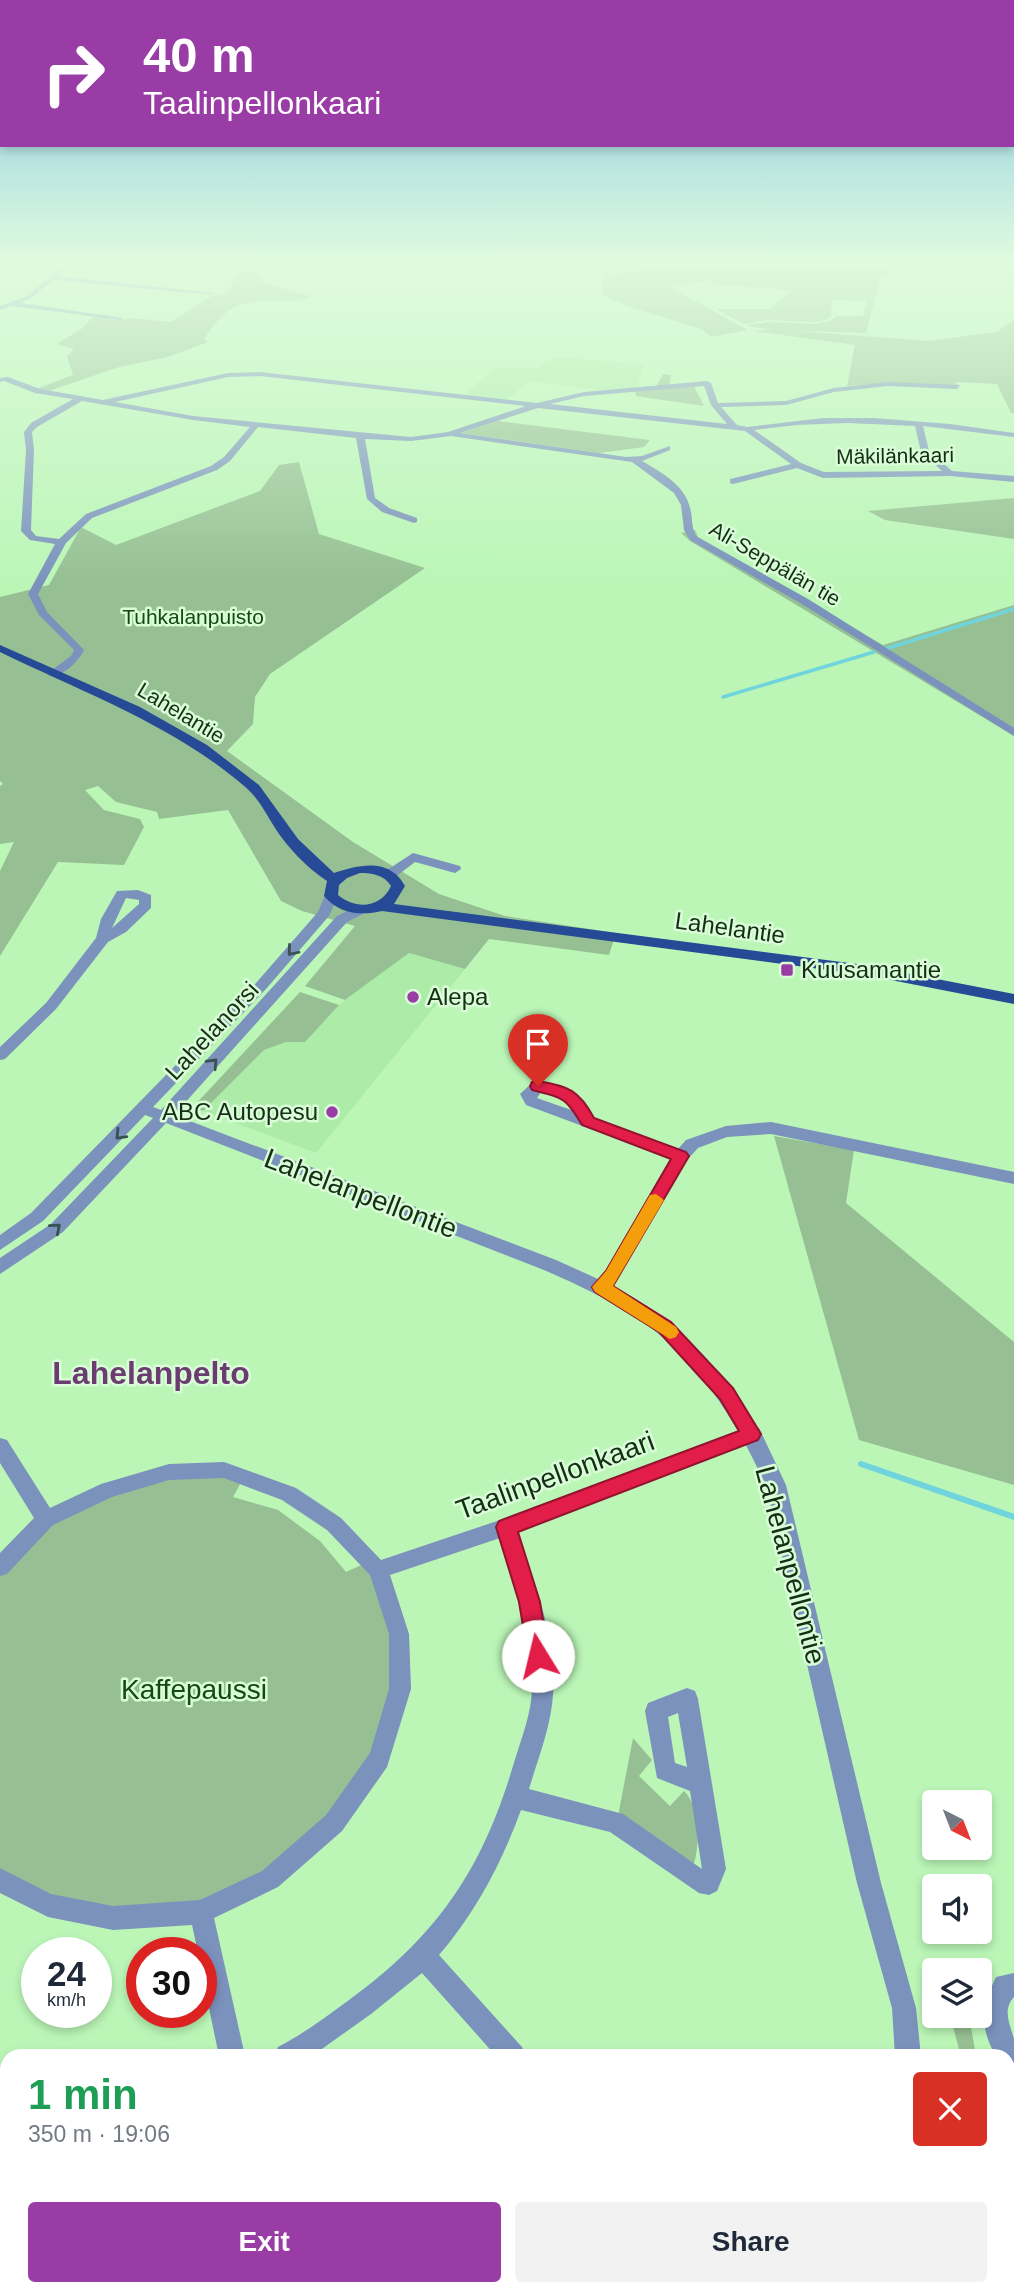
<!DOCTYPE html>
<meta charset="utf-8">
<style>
body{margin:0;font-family:Arial,sans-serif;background:#f2f2f3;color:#1f2937;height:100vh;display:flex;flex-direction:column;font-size:26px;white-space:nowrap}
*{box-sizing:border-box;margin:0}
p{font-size:23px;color:#747a83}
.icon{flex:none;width:38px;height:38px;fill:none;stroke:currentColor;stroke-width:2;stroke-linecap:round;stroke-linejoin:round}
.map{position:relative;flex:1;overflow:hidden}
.drawer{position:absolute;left:0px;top:2049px;width:1015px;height:247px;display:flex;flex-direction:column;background:#fff;border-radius:21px 21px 0 0;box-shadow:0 4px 10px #0003}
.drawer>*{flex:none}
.hud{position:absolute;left:0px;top:0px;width:1015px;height:147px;box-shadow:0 4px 10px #0003;background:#9a3ca5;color:#fff;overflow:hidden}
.needle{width:46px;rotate:138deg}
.fabs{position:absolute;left:922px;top:1790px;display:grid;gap:14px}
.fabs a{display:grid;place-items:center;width:70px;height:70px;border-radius:7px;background:#fff;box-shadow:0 4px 10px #0003;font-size:35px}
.speed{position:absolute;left:21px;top:1937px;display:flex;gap:14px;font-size:35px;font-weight:700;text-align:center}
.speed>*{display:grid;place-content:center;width:91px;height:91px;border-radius:50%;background:#fff;box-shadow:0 4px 10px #0003;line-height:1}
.speed small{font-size:18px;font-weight:400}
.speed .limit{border:10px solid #d22;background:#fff;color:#111}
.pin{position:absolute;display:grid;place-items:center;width:60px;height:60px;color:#fff;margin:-72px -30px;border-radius:50% 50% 50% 0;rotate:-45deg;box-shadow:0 0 7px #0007}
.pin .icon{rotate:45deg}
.me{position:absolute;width:77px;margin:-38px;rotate:351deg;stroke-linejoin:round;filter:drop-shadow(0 0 5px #0008)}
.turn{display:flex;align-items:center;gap:24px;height:147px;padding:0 28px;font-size:32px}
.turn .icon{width:91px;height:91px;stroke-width:2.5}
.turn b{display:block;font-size:49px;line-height:60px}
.round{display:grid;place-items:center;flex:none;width:74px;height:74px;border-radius:7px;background:#f2f2f3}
.overview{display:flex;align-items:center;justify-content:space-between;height:119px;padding:0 28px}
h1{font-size:42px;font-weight:800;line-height:52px;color:#1e9e55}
.button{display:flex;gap:14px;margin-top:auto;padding:14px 28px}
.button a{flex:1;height:80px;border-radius:7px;background:#9a3ca5;color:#fff;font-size:28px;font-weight:800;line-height:80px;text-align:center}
.button a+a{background:#f2f2f3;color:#1f2937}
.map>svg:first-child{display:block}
.built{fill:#aceca8}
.green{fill:#96c093}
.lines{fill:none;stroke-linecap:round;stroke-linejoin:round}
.stream-far1{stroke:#70d4dd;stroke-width:3.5}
.stream{stroke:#70d4dd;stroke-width:6}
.minor{fill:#7b92bd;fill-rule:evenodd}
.major{fill:#274a96;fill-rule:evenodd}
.oneway{stroke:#395150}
.route{fill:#e11d48;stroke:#92132f;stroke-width:2}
.slow{fill:#f59e0b}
.poi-dot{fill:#9a3ca5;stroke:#d9fdd7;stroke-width:2.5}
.labels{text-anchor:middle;stroke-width:5;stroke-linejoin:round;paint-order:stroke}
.far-street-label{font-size:21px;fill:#162e16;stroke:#d9fdd7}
.far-park-label{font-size:21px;fill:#144915;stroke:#d9fdd7}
.street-label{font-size:24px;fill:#162e16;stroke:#d9fdd7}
.poi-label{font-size:24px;fill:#162e16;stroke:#d9fdd7;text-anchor:start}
.near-street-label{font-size:28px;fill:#162e16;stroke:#d9fdd7}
.near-park-label{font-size:28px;fill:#144915;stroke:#d9fdd7}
.district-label{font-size:32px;font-weight:bold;fill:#6b3c71;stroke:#d9fdd7}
</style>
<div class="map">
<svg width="1014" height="2295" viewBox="0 0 1014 2295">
<rect width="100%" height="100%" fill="#bbf6b7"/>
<path class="built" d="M 553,357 L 644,364 L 636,388 L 601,390 L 529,381 L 507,400 L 464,395 L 495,368 L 538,368 Z
M 409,953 L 465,969 L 316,1153 L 203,1111 L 264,1050 L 286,1042 L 305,1042 L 335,1008 Z"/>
<path class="green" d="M 752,259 L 922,259 L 881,277 L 866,333 C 846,332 757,331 746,325 L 770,322 L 814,324 L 830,321 L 836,316 L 863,316 L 867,301 L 832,300 L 831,316 L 826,320 L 813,322 L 768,320 L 744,324 L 716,309 L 770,309 L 792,290 L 719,285 L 710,281 L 668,286 L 748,330 L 711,337 L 701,329 L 627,306 L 602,295 L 604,274 Z
M 254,270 L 263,283 L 311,296 C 300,301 291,301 278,301 C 239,299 226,307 204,339 L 208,342 L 168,357 L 119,367 L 46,392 L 34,390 L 73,375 L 67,356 L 74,349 L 57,344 L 81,329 L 96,314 L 108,315 L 112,320 L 132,318 L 171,322 L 212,296 L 226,294 L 239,273 Z
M 1014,320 L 1014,413 L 1011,413 L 997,384 L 956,382 L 957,386 L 889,383 L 847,386 L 855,345 L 753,331 L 772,329 L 928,341 L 996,332 Z
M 663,374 L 671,375 L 669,388 L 694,386 L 704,406 L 636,396 L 635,390 L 656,387 Z
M 498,421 L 650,440 L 644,447 L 599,453 L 461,433 Z
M 299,462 L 319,534 L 425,568 L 270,674 L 255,697 L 253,724 L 227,751 L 353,842 L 439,894 L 505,916 L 616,933 L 609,955 L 489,939 L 465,969 L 409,953 L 345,1000 L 305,986 L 355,926 L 302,911 L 281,901 L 228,810 L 159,819 L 157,812 L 116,802 L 98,786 L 85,790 L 104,810 L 140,819 L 144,827 L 124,865 L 58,862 L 0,956 L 0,871 L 14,842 L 0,844 L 0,786 L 3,784 L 0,781 L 0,597 L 49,585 L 81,527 L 116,545 L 260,491 L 279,465 Z
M 1014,498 L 1014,539 L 885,520 L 868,511 Z
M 695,530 L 699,539 L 883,645 L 1014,605 L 1014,736 L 690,541 L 681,533 Z
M 300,992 L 339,1005 L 305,1042 L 286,1042 L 264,1050 L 203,1111 L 193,1107 Z
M 774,1136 L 854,1150 L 846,1203 L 1014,1342 L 1014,1485 L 859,1440 Z
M 169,1472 L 244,1477 L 233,1497 L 278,1510 L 320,1541 L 346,1572 L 370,1561 L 399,1634 L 379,1759 L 334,1823 L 201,1912 L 113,1918 L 0,1880 L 0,1567 L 37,1527 Z
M 633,1738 L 652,1760 L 639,1776 L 670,1806 L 684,1791 C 701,1808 700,1846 693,1867 L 618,1816 Z
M 950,2016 L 969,2016 L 975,2050 L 982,2056 L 961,2056 Z"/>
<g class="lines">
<path class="stream-far1" d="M 888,648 L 1014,609
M 723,697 L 874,652"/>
<path class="stream" d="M 861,1464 L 1014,1517"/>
<path class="minor" d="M 71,259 L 78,259 L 58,276 L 215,293 L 212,295 L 54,280 L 31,298 L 20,303 L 123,318 L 120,320 L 12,306 L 0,310 L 0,306 L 27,296 Z
M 147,259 L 173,259 L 235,267 L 232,269 Z
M 260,372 L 537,403 L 584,392 L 707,381 L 711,383 L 718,403 L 786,401 L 834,388 L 888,382 L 960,385 L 957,389 L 888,386 L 834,392 L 786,405 L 721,407 L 737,425 L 747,427 L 823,418 L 874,418 L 950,424 L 1014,433 L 1014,437 L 923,426 L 929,451 L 952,471 L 1014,476 L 1014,482 L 950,476 L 823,478 L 797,468 L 733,484 L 730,483 L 730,479 L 791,464 L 745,431 L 538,408 L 460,433 L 626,457 L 642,456 L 670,446 L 670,450 L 642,461 C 661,472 685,485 690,508 C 693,518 691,527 696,536 L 808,599 L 1014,728 L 1014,736 L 800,603 L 690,540 L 684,530 L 681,505 L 674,493 L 632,462 L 451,436 L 411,441 L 365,439 L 375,498 L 389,508 L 417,518 L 417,522 L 414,523 L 382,512 L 367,499 L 356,438 L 258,427 L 230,461 L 217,470 L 92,518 L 66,543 L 38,594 L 47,612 L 84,650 C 78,662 63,677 49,676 L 49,672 L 71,656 L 74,650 L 39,615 L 28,594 L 55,544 L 30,540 L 21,531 L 26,450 L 24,432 L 31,423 L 73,399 L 35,393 L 4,381 L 0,382 L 0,378 L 8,377 L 40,389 L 103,400 L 228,373 ZM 260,376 L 526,406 L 448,432 L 411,437 L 193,416 L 115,402 L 228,377 ZM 704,386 L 711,405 L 727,424 L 550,404 L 584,396 ZM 82,401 L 193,420 L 250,427 L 224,457 L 211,466 L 86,514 L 59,539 L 36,536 L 31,530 L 34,450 L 32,432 L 37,427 ZM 848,423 L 915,426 L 921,452 L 942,471 L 824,472 L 801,463 L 754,430 L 797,425 Z
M 413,853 L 460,866 L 461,869 L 455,873 L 415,862 L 394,878 L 384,878 L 384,872 Z
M 138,890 L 151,895 L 151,908 L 126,932 L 108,942 L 56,1009 L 5,1059 L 0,1060 L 0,1047 L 46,1003 L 96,938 L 101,919 L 117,891 ZM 126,898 L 139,900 L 139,904 L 112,928 Z
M 331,892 L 338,896 L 329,916 L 266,989 L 153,1107 L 161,1110 L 337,916 L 357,906 L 367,906 L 367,912 L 347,922 L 174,1115 L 556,1260 L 598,1279 L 606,1270 L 671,1159 L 526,1105 L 520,1094 L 533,1082 L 538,1081 L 561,1086 L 579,1097 L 594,1118 L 678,1149 L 686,1140 L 726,1126 L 771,1122 L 1014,1172 L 1014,1184 L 771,1134 L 727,1137 L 698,1148 L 687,1160 L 612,1286 C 676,1317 720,1367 755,1427 L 759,1428 L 786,1485 L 881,1883 L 916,2008 L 921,2056 L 895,2056 L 892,2008 L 857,1883 L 766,1485 L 746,1445 L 517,1532 C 534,1583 558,1640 553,1695 C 551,1726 538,1759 529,1789 L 623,1814 L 702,1869 L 690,1791 L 657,1778 L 645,1711 L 648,1703 L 687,1688 L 695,1691 L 698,1699 L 726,1869 L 717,1891 L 709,1895 L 699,1893 L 610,1832 L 521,1810 C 502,1862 476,1912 439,1955 L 522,2047 L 526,2056 L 496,2056 L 422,1973 L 371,2014 L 312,2056 L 274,2056 L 278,2047 C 303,2034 326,2017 349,2000 C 437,1936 482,1870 513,1766 C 521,1739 533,1711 532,1683 C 531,1633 514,1585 500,1538 L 390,1575 L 409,1634 L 411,1689 L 387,1767 L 342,1831 L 278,1887 L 214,1918 L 245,2056 L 219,2056 L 201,1970 L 201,1953 L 198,1953 L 192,1925 L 113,1930 L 48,1917 L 0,1893 L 0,1868 L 51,1894 L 113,1906 L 200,1900 L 262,1871 L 326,1815 L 370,1753 L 389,1689 L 389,1634 L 370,1575 L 327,1530 L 282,1500 L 224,1478 L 169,1480 L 112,1497 L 53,1525 L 7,1574 L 0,1576 L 0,1553 L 34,1518 L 0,1463 L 0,1438 L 7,1440 L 50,1508 L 101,1484 L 169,1464 L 224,1462 L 296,1488 L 341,1518 L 381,1560 L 506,1518 L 738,1431 C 687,1342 636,1310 544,1270 L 166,1123 L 63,1232 L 0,1274 L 0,1258 L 51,1224 L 153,1118 L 145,1115 L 43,1221 L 0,1250 L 0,1235 L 31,1213 L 256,983 L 318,912 L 326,893 ZM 541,1092 L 563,1100 L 574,1111 L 537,1098 ZM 678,1713 L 687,1767 L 675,1763 L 668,1717 Z
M 1014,1973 L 1014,1997 C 1002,2010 1010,2024 1014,2039 C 1014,2048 1014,2063 1014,2073 L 1008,2070 L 1008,2056 L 996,2056 C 979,2028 982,2006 996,1977 Z
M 0,2082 L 7,2084 L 7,2110 L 0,2108 Z
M 305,2289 L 334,2289 L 337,2295 L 308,2295 Z
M 780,2289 L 815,2289 L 818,2295 L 783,2295 Z
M 839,2289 L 867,2289 L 865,2295 L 837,2295 Z"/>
<path class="major" d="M 0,645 L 140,707 L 207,745 L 259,785 L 298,839 L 334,873 C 359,865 389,857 405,886 L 394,904 L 865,965 L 1014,994 L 1014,1004 L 865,975 L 382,911 C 361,916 339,914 324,896 L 327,881 C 306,867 288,848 275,828 C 265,812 258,797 243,785 C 171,724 84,693 0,652 ZM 360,873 C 373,873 384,875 391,886 C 381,908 356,910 338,895 L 339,885 L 347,878 Z"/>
</g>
<defs><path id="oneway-chevron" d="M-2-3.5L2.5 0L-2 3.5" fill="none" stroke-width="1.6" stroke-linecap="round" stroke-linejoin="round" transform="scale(1.75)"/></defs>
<g class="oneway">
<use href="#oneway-chevron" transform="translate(292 951) rotate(130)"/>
<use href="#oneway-chevron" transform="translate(213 1063) rotate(-47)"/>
<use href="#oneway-chevron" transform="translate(120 1135) rotate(134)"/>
<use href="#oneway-chevron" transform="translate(56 1228) rotate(-41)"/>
</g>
<linearGradient id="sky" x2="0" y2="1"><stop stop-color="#78c1e4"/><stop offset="0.45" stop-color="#e0fbdf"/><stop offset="1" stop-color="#e0fbdf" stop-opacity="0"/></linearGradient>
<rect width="1014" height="581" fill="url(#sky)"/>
<path class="route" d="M 538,1081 C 568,1086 579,1090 594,1118 L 686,1152 L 689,1156 L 613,1286 L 671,1322 L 733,1388 L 761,1434 L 758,1440 L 518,1532 L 540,1602 L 549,1656 L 546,1664 L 538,1667 L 531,1664 L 528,1656 L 519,1602 L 496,1527 L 499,1521 L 739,1431 L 720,1399 L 659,1332 L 595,1292 L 592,1287 L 606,1271 L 671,1159 L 582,1125 C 565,1096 563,1098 532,1090 L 530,1086 L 532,1082 Z"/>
<path class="slow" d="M 656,1194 L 664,1200 L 613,1286 L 676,1327 L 679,1332 L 676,1337 L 670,1339 L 595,1292 L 592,1287 L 606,1271 L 650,1195 Z"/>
<g class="poi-dot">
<rect x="780" y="963" width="14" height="14" rx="3.5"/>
<circle cx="413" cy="997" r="7"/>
<circle cx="332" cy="1112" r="7"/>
</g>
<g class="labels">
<g class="far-street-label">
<text transform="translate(895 456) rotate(-1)" y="7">Mäkilänkaari</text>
<text transform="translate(775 564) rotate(30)" y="7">Ali-Seppälän tie</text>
<text transform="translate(181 713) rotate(31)" y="7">Lahelantie</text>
</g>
<g class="far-park-label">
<text x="193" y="624">Tuhkalanpuisto</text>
</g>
<g class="street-label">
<text transform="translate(730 928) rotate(8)" y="8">Lahelantie</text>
<text transform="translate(212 1031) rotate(-47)" y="8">Lahelanorsi</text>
</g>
<g class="poi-label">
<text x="801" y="978">Kuusamantie</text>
<text x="427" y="1005">Alepa</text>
<text x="318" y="1120" text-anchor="end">ABC Autopesu</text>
</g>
<g class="near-street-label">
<text transform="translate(361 1193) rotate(21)" y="10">Lahelanpellontie</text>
<text transform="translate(555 1475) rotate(-20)" y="10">Taalinpellonkaari</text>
<text transform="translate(791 1565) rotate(75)" y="10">Lahelanpellontie</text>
</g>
<g class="near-park-label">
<text x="194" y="1699">Kaffepaussi</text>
</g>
<g class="district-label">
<text x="151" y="1384">Lahelanpelto</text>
</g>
</g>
</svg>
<div class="fabs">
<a><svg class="needle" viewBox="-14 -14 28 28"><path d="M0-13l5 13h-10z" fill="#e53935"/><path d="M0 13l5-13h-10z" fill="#747a83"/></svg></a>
<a><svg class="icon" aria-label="sound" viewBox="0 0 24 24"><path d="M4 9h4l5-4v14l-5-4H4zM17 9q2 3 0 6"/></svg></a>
<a><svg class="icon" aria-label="layers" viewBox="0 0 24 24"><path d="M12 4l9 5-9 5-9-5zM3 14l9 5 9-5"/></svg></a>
</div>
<div class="speed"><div>24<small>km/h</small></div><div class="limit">30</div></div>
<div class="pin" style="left:538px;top:1086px;background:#d93025"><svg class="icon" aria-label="arrive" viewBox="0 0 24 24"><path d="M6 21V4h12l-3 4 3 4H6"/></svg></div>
<svg class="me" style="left:538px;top:1656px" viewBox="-20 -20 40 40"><circle r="19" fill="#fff"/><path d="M0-13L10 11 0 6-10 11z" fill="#e11d48"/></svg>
<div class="hud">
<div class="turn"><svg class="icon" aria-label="right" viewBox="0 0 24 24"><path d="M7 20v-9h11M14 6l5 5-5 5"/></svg><div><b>40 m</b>Taalinpellonkaari</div></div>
</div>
<section class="drawer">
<div class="overview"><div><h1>1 min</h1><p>350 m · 19:06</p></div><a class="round" style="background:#d93025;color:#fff"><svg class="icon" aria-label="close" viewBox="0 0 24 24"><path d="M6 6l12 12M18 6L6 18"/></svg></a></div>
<div class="button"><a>Exit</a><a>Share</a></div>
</section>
</div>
